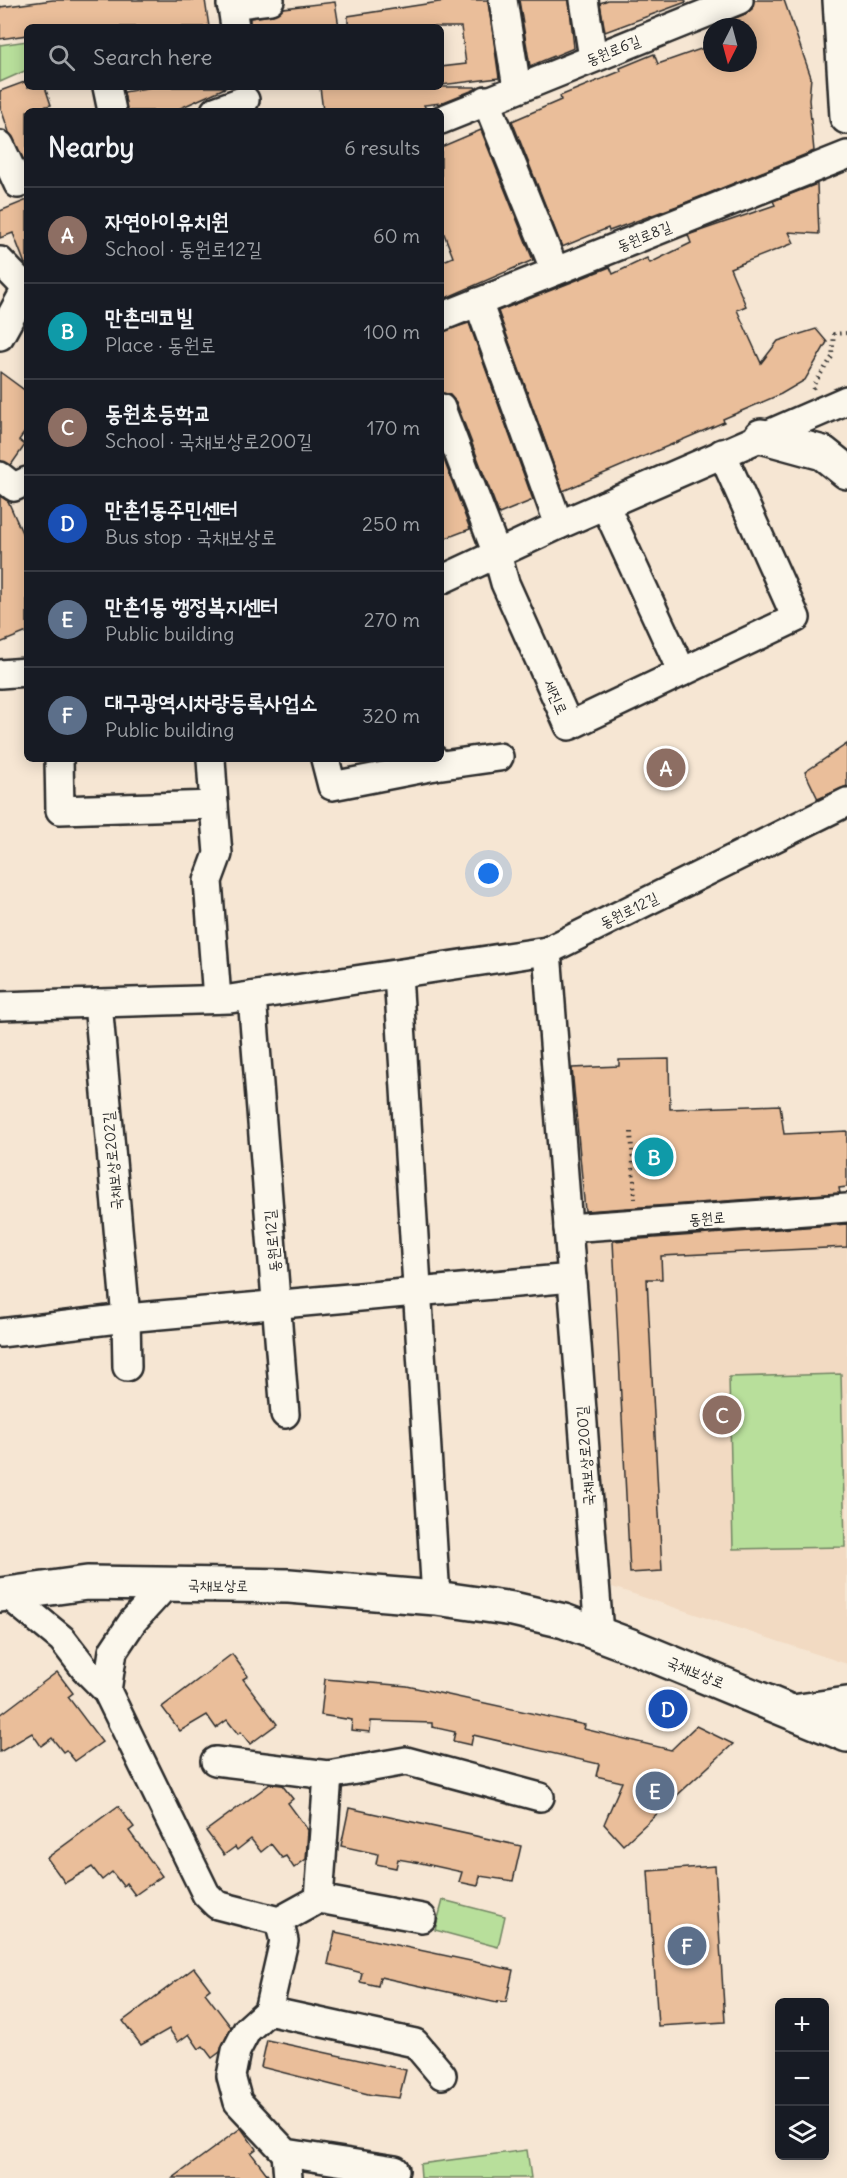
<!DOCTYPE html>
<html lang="en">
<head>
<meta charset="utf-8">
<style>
	:root { --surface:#171b24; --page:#242831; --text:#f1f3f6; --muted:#9ea1a6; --line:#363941; --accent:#ea580c }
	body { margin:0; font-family:Delius,"Poor Story",sans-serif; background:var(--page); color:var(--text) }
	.controls { position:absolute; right:18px; bottom:18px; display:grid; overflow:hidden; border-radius:9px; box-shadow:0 3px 15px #0003 }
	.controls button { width:54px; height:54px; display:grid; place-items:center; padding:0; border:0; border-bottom:2px solid var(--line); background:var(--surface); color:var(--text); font:30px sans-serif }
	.compass { position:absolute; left:703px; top:18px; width:54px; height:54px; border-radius:50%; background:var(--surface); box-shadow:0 3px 15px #0003; rotate:186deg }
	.you { position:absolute; left:489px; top:874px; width:21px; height:21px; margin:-15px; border:4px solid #fff; border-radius:50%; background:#1a73e8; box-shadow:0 0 0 9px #1a73e833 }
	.badge { display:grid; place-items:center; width:39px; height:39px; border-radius:50%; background:var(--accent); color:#fff; font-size:20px; font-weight:700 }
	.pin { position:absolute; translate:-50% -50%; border:3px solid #fff; box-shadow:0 2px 6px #0006 }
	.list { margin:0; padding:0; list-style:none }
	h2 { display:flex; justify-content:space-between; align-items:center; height:78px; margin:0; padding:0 24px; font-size:26px }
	h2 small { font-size:20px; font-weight:400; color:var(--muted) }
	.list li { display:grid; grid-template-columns:39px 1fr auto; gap:18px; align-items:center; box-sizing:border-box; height:96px; padding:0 24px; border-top:2px solid var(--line) }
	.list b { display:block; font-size:22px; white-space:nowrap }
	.list p { margin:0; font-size:20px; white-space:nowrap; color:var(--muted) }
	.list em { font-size:20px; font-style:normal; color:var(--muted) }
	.icon { flex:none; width:33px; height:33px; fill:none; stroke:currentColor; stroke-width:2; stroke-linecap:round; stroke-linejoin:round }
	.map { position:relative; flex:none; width:847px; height:2178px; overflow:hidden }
	.search { position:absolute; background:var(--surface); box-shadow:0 3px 15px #0003; left:24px; top:24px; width:420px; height:66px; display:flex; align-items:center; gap:15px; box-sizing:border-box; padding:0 21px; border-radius:9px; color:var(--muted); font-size:22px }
	.panel { position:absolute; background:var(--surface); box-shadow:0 3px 15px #0003; left:24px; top:108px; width:420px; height:654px; border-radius:9px }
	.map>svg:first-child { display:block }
	.built { fill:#f2dac2 }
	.green { fill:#b8df9b; stroke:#728563; stroke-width:1.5 }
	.building { fill:#eabe9a; stroke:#2b2b2b; stroke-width:1.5 }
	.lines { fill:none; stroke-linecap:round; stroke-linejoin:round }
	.minor-casing { stroke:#2b2b2b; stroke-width:32 }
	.major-casing { stroke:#2b2b2b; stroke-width:38 }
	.path { stroke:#2b2b2b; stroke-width:4; stroke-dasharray:1.5 4.5; stroke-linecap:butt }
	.minor { stroke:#fbf7ec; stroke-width:27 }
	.major { stroke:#fbf7ec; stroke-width:33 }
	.labels { text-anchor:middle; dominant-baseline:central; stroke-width:4.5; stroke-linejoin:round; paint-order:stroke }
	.street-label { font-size:15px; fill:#2b2b2b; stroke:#fbf7ec }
</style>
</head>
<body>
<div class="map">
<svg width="847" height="2178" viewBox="0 0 847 2178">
	<rect width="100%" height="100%" fill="#f6e6d3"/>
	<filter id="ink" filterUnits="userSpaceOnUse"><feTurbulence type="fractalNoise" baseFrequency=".0167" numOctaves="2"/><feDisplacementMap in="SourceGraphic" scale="12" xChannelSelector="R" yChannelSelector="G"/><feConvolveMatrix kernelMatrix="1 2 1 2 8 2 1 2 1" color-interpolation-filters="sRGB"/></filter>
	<g filter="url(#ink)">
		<path class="built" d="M847,1222V1664L612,1587L581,1242Z"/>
		<g class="green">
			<path d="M27,41V70L0,82V45Z"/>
			<path d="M841,1374L845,1547L733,1549L729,1377Z"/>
			<path d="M443,1900L505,1916L498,1947L435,1930Z"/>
			<path d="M527,2150L531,2178H421L420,2164Z"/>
		</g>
		<g class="building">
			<path d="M53,0H205L209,27H27V35L0,39V7Z"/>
			<path d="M452,0H488L499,78L441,85V67L466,64L461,27H348V16Z"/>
			<path d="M519,0H569L574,48L530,66Z"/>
			<path d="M608,0H685L686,2L605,32L600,3Z"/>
			<path d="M754,0H784L811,77L809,100L814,151L677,206L609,231L608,228L562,247L512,121L561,100L560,96L621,71L620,68L654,54L658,64L712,45V63H748V27H714L745,14L752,9Z"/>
			<path d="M335,2L339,27H250V18L273,15L283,8Z"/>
			<path d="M27,81V87H45L51,105L27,111V166L9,132L0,106V91Z"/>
			<path d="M152,87H227L174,111H127L124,92Z"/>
			<path d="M320,87H475L476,89L441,103L424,105L427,111H323Z"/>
			<path d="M481,130L533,260L441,300V262L453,257L441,226V147Z"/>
			<path d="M817,184L819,234L789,232L794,243L730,268L746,306L737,310L761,363L778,341L816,329L827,342L805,380L781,394L723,419L724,422L563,491L498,311L610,267L613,274L647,258L650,263L691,243L688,235L775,205L773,201Z"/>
			<path d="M27,200V264H25L13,233L0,238V211Z"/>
			<path d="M469,323L533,500L499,514L456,402L450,395L441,393V332Z"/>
			<path d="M0,372L27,392V429L19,440L25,445L11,465L0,461Z"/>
			<path d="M441,452L470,529L441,540Z"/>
			<path d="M0,496L8,501L27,544V632L0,643Z"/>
			<path d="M847,744V786L818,799L805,772Z"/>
			<path d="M669,1059L670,1109L780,1105L784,1134L847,1131V1187L839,1188L840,1193L585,1211L572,1068L619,1066V1060Z"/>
			<path d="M847,1224V1247L661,1256L662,1279H647L662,1571L630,1573L613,1241Z"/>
			<path d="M232,1654L248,1676L243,1679L277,1724L250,1744L241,1732L238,1734L227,1720L216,1728L207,1715L180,1731L162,1707Z"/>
			<path d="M57,1672L73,1693L68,1697L102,1742L75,1761L66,1750L63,1752L52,1738L41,1746L32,1733L0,1752V1715Z"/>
			<path d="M325,1679L407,1686L585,1725L584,1729L671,1750L696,1726L733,1744L623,1845L604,1824L622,1782L596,1776L599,1764L473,1735L471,1745L453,1741L455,1732L432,1727V1723L371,1721L370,1732L351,1730L352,1720L321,1715Z"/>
			<path d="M270,1784L282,1785L293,1799L288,1803L308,1830L306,1859L294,1868L286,1856L282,1858L271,1844L261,1852L251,1839L237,1850L235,1847L224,1855L206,1831Z"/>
			<path d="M118,1806L134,1827L129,1831L162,1876L135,1895L126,1883L123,1886L112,1872L102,1880L92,1867L65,1883L47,1858Z"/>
			<path d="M349,1808L521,1846L513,1881L480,1876L478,1886L459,1882L462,1872L421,1863L398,1859L396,1868L376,1864L378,1854L341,1846Z"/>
			<path d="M715,1866L725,2022L658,2026L648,1871Z"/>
			<path d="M335,1932L513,1970L506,2002L498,2001L497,2003L380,1977L378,1986L360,1982L362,1973L328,1964Z"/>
			<path d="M194,1968L210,1989L205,1993L231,2027L220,2052L212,2058L203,2046L199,2049L189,2034L178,2042L169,2029L141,2045L123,2021Z"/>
			<path d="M267,2040L406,2070L399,2098L372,2095L261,2067Z"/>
			<path d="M241,2128L256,2149L251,2153L270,2178H173Z"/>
		</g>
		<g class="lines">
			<g class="minor-casing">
				<g id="minor">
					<path d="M231,0L235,27"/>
					<path d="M503,0L517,88"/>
					<path d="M584,0L593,58"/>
					<path d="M231,5L270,0"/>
					<path d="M107,87L112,111"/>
					<path d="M486,100L555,271"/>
					<path d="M215,111L245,100"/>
					<path d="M441,120L739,0"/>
					<path d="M0,145L18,184"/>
					<path d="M0,261L26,288"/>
					<path d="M478,302L559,525"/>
					<path d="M441,317L847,155"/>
					<path d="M0,336L27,287"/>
					<path d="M441,408L497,554L505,583L569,726L796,618L722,453"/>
					<path d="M0,476L14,487L27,481"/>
					<path d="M605,505L682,672"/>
					<path d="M441,580L559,525L847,400"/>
					<path d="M0,674L27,672"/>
					<path d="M59,759L60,810L214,805L211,759"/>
					<path d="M325,759L332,786L435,766L434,759"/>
					<path d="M435,766L499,757"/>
					<path d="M214,805L218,854L208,881L217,999"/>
					<path d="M547,951L599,1634"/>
					<path d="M398,974L436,1598"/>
					<path d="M252,996L285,1414"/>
					<path d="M98,1003L126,1318L127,1367"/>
					<path d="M0,1006L230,999L547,951L847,802"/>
					<path d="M568,1228L847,1208"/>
					<path d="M0,1333L126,1318L572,1278"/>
					<path d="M7,1594L62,1639L85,1669L107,1691L206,1894L217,1905L279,1921L319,1899L328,1775"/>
					<path d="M107,1691L113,1651L133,1621L167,1584"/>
					<path d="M215,1761L328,1775L406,1761L540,1797"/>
					<path d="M319,1899L422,1918"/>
					<path d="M279,1921L284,1941L268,2011L415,2043L442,2075"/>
					<path d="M268,2011L247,2030L236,2051L231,2076L238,2102L286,2153L395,2170"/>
					<path d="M286,2153L288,2178"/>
				</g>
			</g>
			<g class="major-casing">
				<g id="major">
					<path d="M840,0L847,117"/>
					<path d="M761,436L823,453L847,472"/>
					<path d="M0,1595L87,1583L289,1586L436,1598L513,1609L564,1621L631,1646L847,1735"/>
					<path d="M793,1712L847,1704"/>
				</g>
			</g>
			<g class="path">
				<path d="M814,389L813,386L832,357L834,334L847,333"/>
				<path d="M631,1132L635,1199"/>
			</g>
			<use href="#minor" class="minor"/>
			<use href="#major" class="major"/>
		</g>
	</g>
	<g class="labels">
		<g class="street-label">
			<text transform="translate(613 50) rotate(-22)">동원로6길</text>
			<text transform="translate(644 236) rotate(-22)">동원로8길</text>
			<text transform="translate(556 697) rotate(66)">세진로</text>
			<text transform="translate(629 910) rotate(-26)">동원로12길</text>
			<text transform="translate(112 1161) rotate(-95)">국채보상로202길</text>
			<text transform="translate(707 1218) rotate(-4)">동원로</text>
			<text transform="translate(272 1241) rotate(-95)">동원로12길</text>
			<text transform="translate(585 1456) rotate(-94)">국채보상로200길</text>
			<text transform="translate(218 1585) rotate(1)">국채보상로</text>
			<text transform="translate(696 1672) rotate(22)">국채보상로</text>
		</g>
	</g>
</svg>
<div class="controls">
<button>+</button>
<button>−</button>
<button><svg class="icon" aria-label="layers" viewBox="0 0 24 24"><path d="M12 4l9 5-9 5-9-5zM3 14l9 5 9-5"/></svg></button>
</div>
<svg class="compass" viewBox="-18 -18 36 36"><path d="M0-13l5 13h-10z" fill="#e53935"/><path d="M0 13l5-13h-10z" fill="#9ea1a6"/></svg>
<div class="you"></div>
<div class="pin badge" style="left:666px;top:768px;background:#8d6e63">A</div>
<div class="pin badge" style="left:654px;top:1157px;background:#0f9aa8">B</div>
<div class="pin badge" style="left:722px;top:1415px;background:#8d6e63">C</div>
<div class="pin badge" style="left:668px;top:1709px;background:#1a4fb4">D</div>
<div class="pin badge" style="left:655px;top:1791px;background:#5c6f8a">E</div>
<div class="pin badge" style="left:687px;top:1946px;background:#5c6f8a">F</div>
<div class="search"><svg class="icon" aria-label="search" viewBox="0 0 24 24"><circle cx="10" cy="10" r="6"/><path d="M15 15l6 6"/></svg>Search here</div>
<section class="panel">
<h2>Nearby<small>6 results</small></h2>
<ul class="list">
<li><span class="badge" style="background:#8d6e63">A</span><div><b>자연아이유치원</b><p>School · 동원로12길</p></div><em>60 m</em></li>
<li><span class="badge" style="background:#0f9aa8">B</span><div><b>만촌데코빌</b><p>Place · 동원로</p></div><em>100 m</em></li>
<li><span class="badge" style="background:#8d6e63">C</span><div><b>동원초등학교</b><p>School · 국채보상로200길</p></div><em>170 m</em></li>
<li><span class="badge" style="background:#1a4fb4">D</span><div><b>만촌1동주민센터</b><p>Bus stop · 국채보상로</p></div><em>250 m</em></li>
<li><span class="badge" style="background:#5c6f8a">E</span><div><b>만촌1동 행정복지센터</b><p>Public building</p></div><em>270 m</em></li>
<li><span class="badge" style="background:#5c6f8a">F</span><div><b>대구광역시차량등록사업소</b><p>Public building</p></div><em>320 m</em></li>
</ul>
</section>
</div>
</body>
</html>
